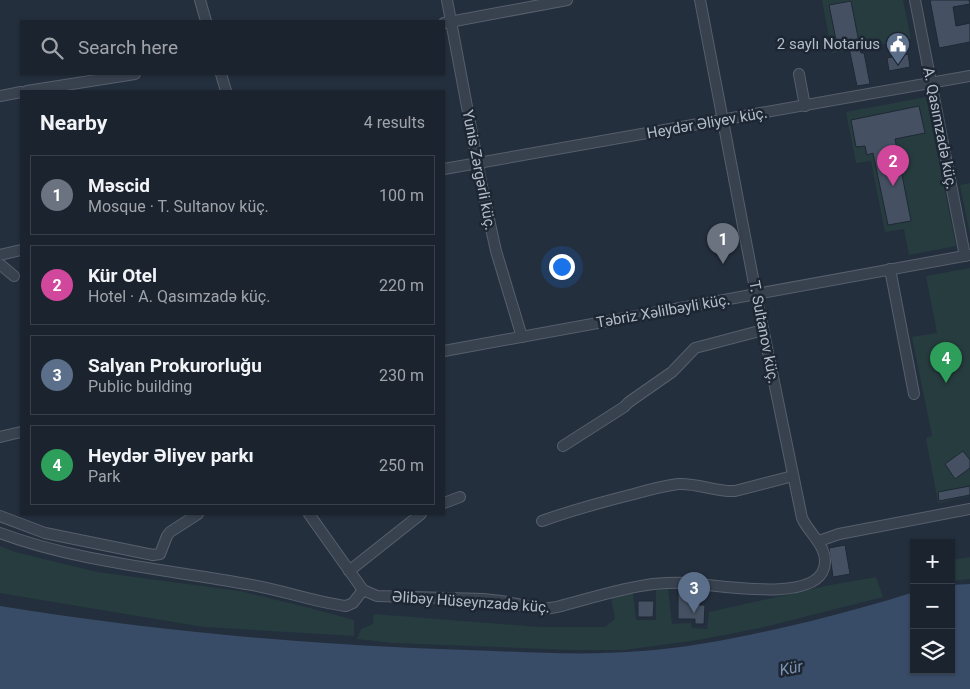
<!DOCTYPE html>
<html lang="en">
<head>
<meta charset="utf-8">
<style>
	:root { --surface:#1b232e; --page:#282f3a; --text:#f1f3f6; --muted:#a0a4aa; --line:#39404a; --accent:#b45309 }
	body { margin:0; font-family:Roboto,sans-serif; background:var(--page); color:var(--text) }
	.controls { position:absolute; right:15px; bottom:15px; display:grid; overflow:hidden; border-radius:0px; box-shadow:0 1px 4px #0004 }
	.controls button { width:45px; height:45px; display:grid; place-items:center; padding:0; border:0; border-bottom:1px solid var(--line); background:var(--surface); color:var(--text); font:25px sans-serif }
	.you { position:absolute; left:561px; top:266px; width:18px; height:18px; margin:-12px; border:4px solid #fff; border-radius:50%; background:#1a73e8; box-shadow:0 0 0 8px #1a73e833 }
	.badge { display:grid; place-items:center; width:32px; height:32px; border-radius:50%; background:var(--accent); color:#fff; font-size:16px; font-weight:700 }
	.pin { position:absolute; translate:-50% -41px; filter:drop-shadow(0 1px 2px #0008) }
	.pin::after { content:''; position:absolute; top:26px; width:18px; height:15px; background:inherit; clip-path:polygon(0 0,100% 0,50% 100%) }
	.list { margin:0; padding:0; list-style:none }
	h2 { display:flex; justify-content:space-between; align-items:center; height:65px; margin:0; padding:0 20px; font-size:21px }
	h2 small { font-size:16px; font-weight:400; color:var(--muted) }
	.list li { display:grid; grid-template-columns:32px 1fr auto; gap:15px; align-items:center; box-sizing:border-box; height:80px; margin:0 10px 10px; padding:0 10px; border:1px solid var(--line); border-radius:0px }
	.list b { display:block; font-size:19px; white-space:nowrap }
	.list p { margin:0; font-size:16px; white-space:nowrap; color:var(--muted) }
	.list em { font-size:16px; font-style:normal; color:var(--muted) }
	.icon { flex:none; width:28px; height:28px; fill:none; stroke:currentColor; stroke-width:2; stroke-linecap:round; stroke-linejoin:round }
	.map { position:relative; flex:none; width:970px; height:689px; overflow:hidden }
	.search { position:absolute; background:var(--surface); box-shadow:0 1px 4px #0004; left:20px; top:20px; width:425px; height:55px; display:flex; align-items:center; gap:12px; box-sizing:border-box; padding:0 18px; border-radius:0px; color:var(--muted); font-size:19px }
	.panel { position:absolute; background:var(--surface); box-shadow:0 1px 4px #0004; left:20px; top:90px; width:425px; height:425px; border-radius:0px }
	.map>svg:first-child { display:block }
	.green { fill:#263c3f }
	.water { fill:#394c67 }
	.building { fill:#455162; stroke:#1f2835 }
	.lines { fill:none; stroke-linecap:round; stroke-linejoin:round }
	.minor-casing { stroke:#565f6c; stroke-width:12 }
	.minor { stroke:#38414e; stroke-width:10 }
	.labels { text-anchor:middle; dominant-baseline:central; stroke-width:5; stroke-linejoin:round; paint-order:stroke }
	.poi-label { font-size:15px; fill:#b4bcc9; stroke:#1d2633; text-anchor:end }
	.street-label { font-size:15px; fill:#b4bcc9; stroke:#1d2633 }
	.water-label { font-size:16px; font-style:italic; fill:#7c92b1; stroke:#1d2633 }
</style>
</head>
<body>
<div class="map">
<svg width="970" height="689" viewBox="0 0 970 689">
	<rect width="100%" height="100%" fill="#242f3e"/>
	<g class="green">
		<path d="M822,0H903L911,39L832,53Z"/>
		<path d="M926,97L956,246L909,255L904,229L885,232L871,161L856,163L846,112Z"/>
		<path d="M970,183V234L960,185Z"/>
		<path d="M970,268V496L938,503L926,438L932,436L912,337L937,333L926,276Z"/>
		<path d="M0,546L15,552L97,572L240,591L310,608L354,620V636L204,627L0,593Z"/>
		<path d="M970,557V579L951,581V560Z"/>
		<path d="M876,577L883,597L760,628L698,640L624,650H572L393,643L357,639L361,629L373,624L374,614L539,627H605L615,619L611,597L633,593L636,620H656V590L668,588L672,624L691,623L692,628L707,629L709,612L830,585Z"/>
	</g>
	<path class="water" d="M970,584V689H0V606C154,631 310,645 466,650C525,652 584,656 642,651C699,647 756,634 811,621C846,612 880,603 914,592V670H951V585Z"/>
	<g class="building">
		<path d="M930,0H969L970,4L953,7L956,26L970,23V42L939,48Z"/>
		<path d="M851,1L861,53H864L870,84L857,86L848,43L837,45L829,5Z"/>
		<path d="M908,54L910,67L889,71L887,58Z"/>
		<path d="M919,106L925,133L895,139L911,221L888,225L873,153L867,155L865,146L856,147L851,120Z"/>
		<path d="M963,451L970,460V468L955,479L945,464Z"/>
		<path d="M970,486V495L939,501L938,492Z"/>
		<path d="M845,545L850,574L833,577L829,548Z"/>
		<path d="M678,590L696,591V605H705L704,624H695V619H678Z"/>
		<path d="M638,601H654L653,617H638Z"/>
	</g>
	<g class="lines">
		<g class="minor-casing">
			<g id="minor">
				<path d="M200,0L206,21"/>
				<path d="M447,0L483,192L496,251L522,337"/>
				<path d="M915,0L965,256"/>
				<path d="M444,23L567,0"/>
				<path d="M221,74L226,91"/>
				<path d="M799,74L805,106"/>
				<path d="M27,91L135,74"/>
				<path d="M0,96L21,92"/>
				<path d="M444,169L970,76"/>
				<path d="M0,255L21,250"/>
				<path d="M1,265L14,276"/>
				<path d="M890,269L914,394"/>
				<path d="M444,351L970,255"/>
				<path d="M0,437L21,432"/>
				<path d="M563,446L624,407L629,402L672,372L695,348L763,330"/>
				<path d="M444,503L460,497"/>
				<path d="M309,514L363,590"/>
				<path d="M0,516L45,533L153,555L160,554L167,536L170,532L198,514"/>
				<path d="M542,521C572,510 602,502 634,494C648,490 663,486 678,484C698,483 716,492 735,491L793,476"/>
				<path d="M0,533C78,562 164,569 246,584C280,589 313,602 346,606L353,603L363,590L377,596L483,599L501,601L544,609L557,607C588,599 621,588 653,584C664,583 676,582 687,583C715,584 814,604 824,568C830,548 809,534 802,518L756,294L700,0"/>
				<path d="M819,541L839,534L970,509"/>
				<path d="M349,571L421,514"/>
			</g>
		</g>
		<use href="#minor" class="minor"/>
	</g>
	<defs>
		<g id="civic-pin" transform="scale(1.25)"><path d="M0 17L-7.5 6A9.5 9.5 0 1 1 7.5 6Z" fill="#5c6f8a" stroke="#1d2633"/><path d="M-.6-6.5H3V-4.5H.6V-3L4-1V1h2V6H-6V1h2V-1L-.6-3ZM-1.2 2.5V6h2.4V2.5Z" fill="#fff"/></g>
	</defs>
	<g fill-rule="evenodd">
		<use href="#civic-pin" x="898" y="44"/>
	</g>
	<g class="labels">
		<g class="poi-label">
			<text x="880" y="44">2 saylı Notarius</text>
		</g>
		<g class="street-label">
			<text transform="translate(707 123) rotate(-10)">Heydər Əliyev küç.</text>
			<text transform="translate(940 128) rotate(79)">A. Qasımzadə küç.</text>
			<text transform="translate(479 170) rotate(79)">Yunis Zərgərli küç.</text>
			<text transform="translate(663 311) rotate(-10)">Təbriz Xəlilbəyli küç.</text>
			<text transform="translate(764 332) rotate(79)">T. Sultanov küç.</text>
			<text transform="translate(471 602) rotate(4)">Əlibəy Hüseynzadə küç.</text>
		</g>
		<g class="water-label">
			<text transform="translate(791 668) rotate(-10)">Kür</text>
		</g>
	</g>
</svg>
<div class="controls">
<button>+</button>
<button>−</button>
<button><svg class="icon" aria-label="layers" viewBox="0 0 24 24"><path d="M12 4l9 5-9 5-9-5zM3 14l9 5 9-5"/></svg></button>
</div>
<div class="you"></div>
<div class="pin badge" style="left:723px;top:264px;background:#6b7280">1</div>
<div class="pin badge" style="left:893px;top:186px;background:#d1479c">2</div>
<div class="pin badge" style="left:694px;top:613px;background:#5c6f8a">3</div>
<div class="pin badge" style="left:946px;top:383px;background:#2e9e5b">4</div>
<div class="search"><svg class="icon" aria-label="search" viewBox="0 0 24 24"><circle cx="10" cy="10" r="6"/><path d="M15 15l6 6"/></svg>Search here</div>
<section class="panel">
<h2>Nearby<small>4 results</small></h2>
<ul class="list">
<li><span class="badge" style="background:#6b7280">1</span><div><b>Məscid</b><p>Mosque · T. Sultanov küç.</p></div><em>100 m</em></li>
<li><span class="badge" style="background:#d1479c">2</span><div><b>Kür Otel</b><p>Hotel · A. Qasımzadə küç.</p></div><em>220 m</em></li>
<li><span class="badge" style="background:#5c6f8a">3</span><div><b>Salyan Prokurorluğu</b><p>Public building</p></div><em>230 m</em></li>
<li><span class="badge" style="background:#2e9e5b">4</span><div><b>Heydər Əliyev parkı</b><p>Park</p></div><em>250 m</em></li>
</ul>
</section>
</div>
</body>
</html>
